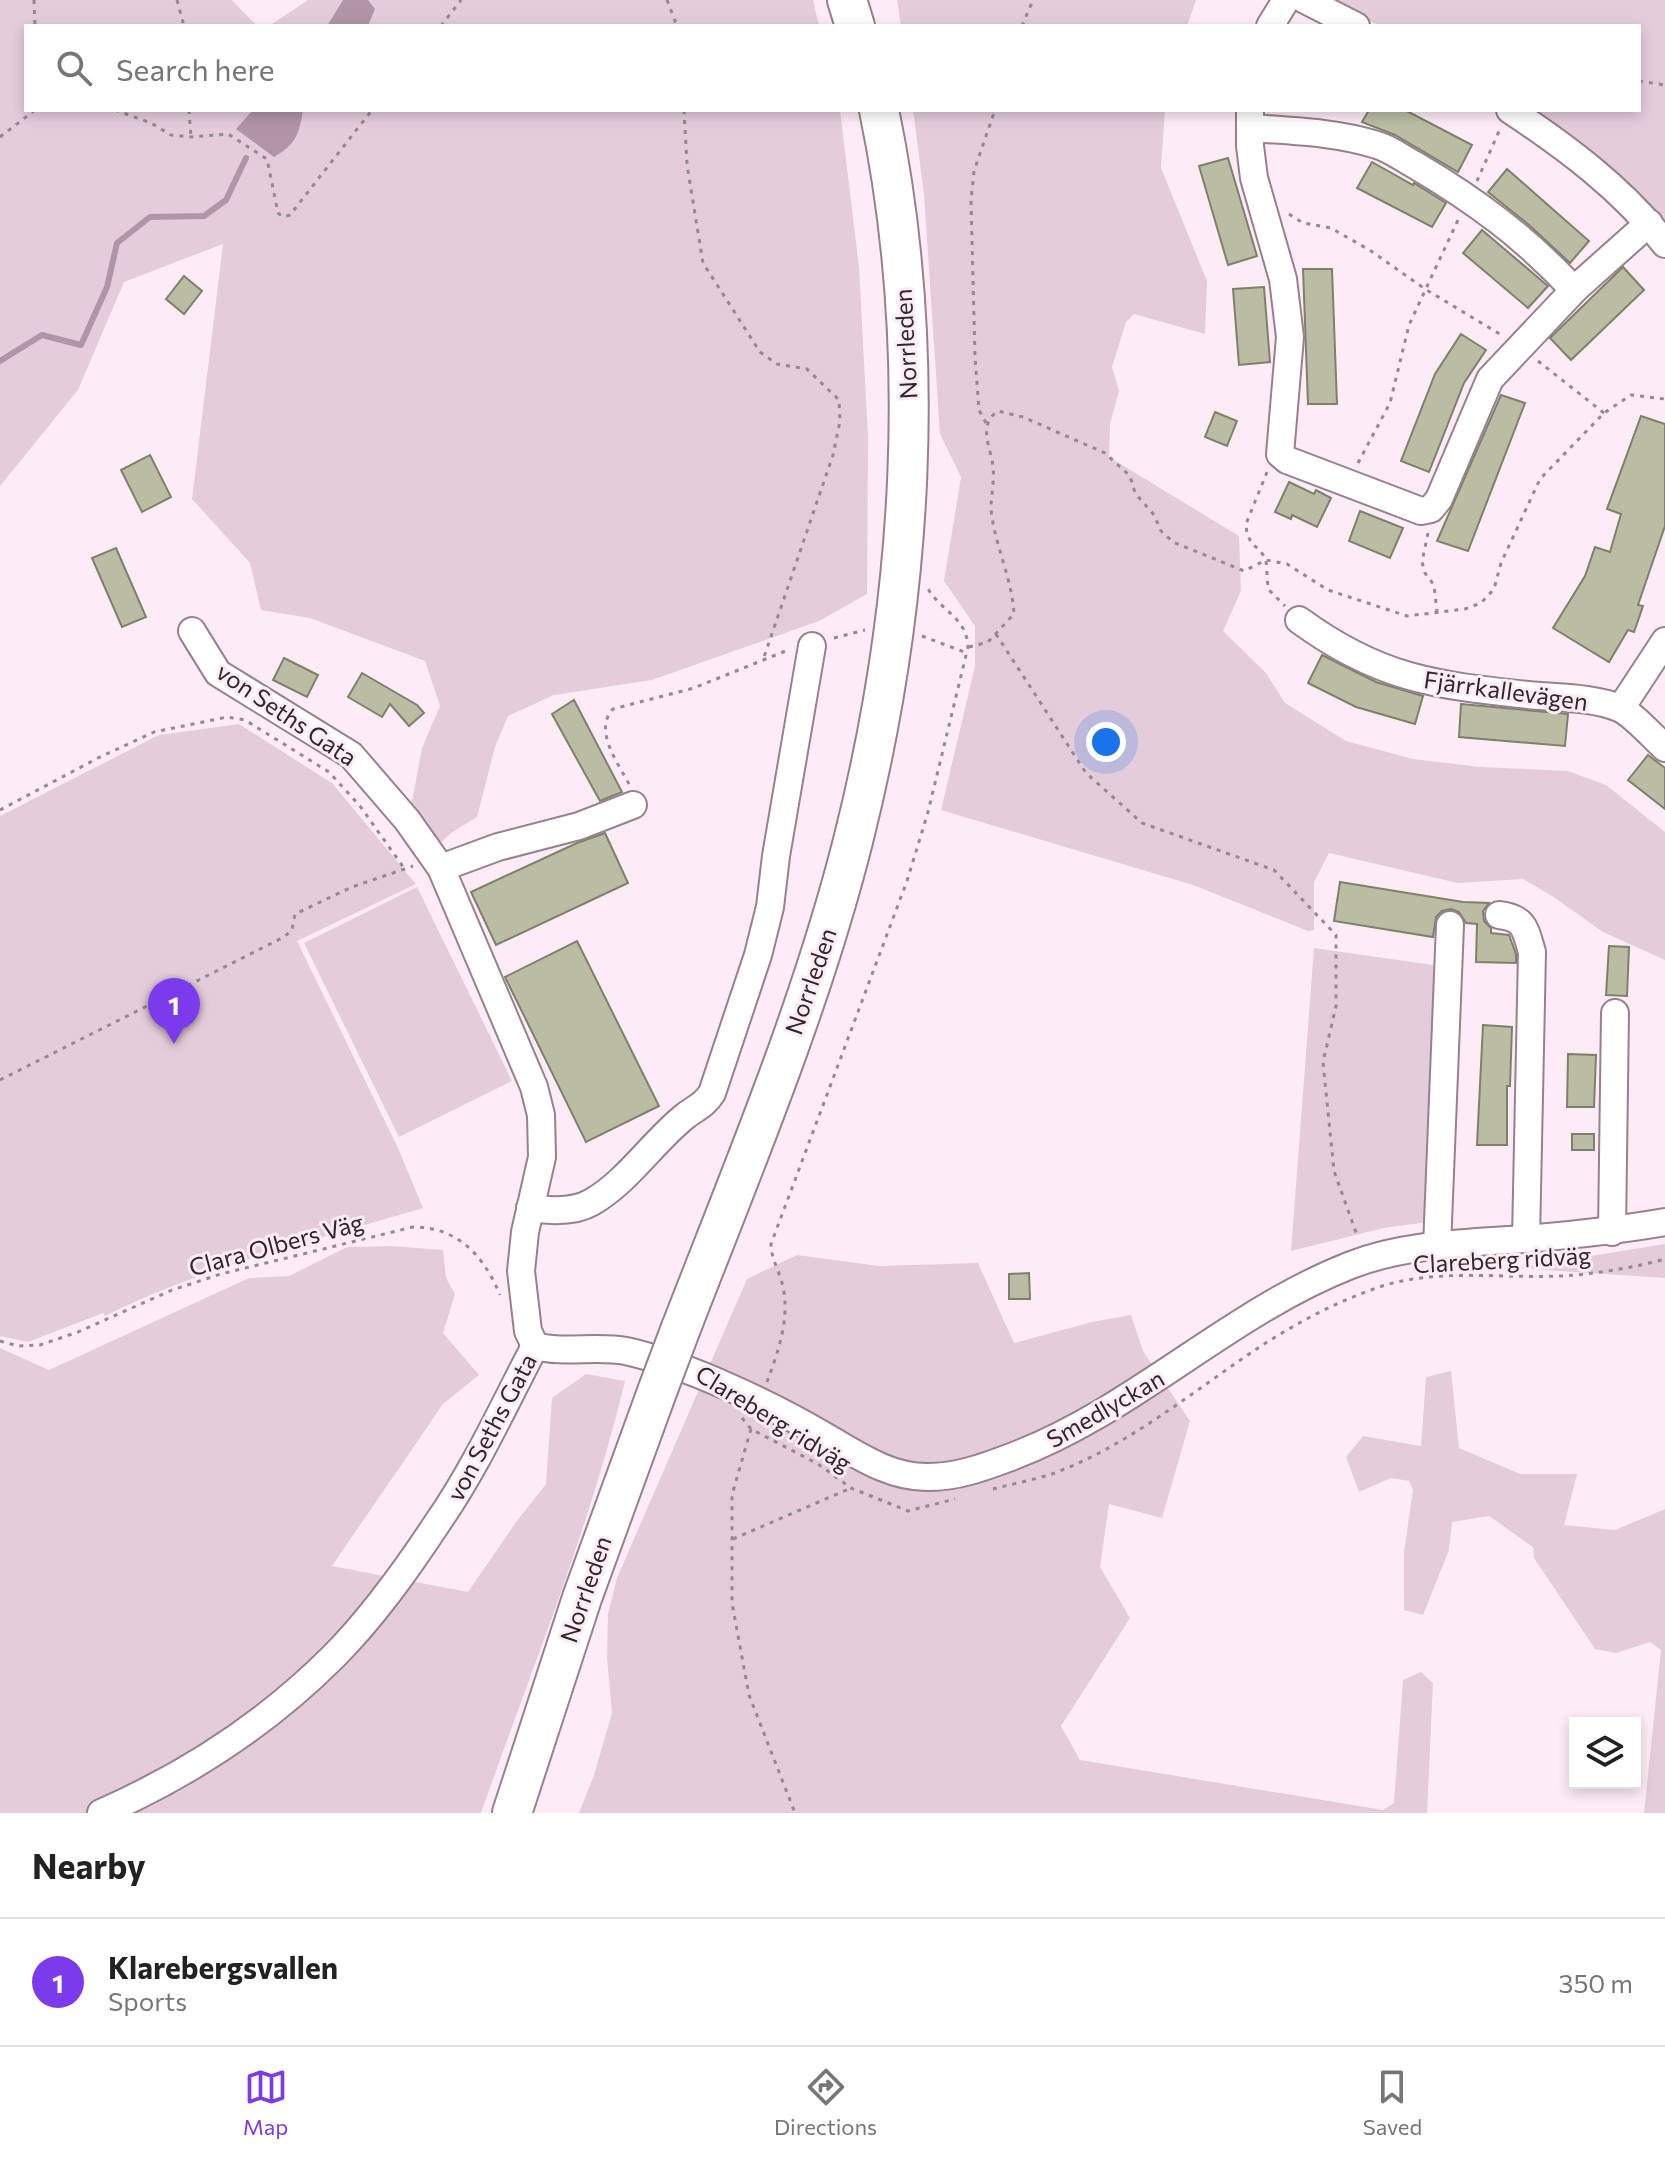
<!DOCTYPE html>
<html lang="en">
<head>
<meta charset="utf-8">
<style>
	:root { --surface:#fff; --page:#f2f2f2; --text:#222; --muted:#767676; --line:#e0e0e0; --accent:#7c3aed }
	body { margin:0; font-family:Commissioner,sans-serif; background:var(--page); color:var(--text) }
	.controls { position:absolute; right:24px; bottom:24px; display:grid; overflow:hidden; border-radius:0px; box-shadow:0 4px 12px #0003 }
	.controls button { width:72px; height:72px; display:grid; place-items:center; padding:0; border:0; border-bottom:2px solid var(--line); background:var(--surface); color:var(--text); font:40px sans-serif }
	.you { position:absolute; left:1106px; top:742px; width:28px; height:28px; margin:-20px; border:6px solid #fff; border-radius:50%; background:#1a73e8; box-shadow:0 0 0 12px #1a73e833 }
	.badge { display:grid; place-items:center; width:52px; height:52px; border-radius:50%; background:var(--accent); color:#fff; font-size:26px; font-weight:700 }
	.pin { position:absolute; translate:-50% -66px; filter:drop-shadow(0 2px 4px #0008) }
	.pin::after { content:''; position:absolute; top:42px; width:28px; height:24px; background:inherit; clip-path:polygon(0 0,100% 0,50% 100%) }
	.list { margin:0; padding:0; list-style:none }
	h2 { display:flex; justify-content:space-between; align-items:center; height:104px; margin:0; padding:0 32px; font-size:34px }
	h2 small { font-size:26px; font-weight:400; color:var(--muted) }
	.list li { display:grid; grid-template-columns:52px 1fr auto; gap:24px; align-items:center; box-sizing:border-box; height:128px; padding:0 32px; border-top:2px solid var(--line) }
	.list b { display:block; font-size:30px; white-space:nowrap }
	.list p { margin:0; font-size:26px; white-space:nowrap; color:var(--muted) }
	.list em { font-size:26px; font-style:normal; color:var(--muted) }
	.icon { flex:none; width:44px; height:44px; fill:none; stroke:currentColor; stroke-width:2; stroke-linecap:round; stroke-linejoin:round }
	.map { position:relative; flex:none; width:1665px; height:1813px; overflow:hidden }
	.search { position:absolute; background:var(--surface); box-shadow:0 4px 12px #0003; left:24px; right:24px; top:24px; height:88px; display:flex; align-items:center; gap:20px; box-sizing:border-box; padding:0 28px; border-radius:0px; color:var(--muted); font-size:30px }
	.sheet { height:232px; background:var(--surface) }
	nav { display:flex; justify-content:space-around; align-items:center; box-sizing:border-box; height:112px; border-top:2px solid var(--line); background:var(--surface); font-size:22px; color:var(--muted) }
	nav a { display:grid; justify-items:center; gap:4px }
	nav .on { color:var(--accent) }
	.map>svg:first-child { display:block }
	.green { fill:#e4ccdb }
	.water { fill:#b195a6 }
	.lines { fill:none; stroke-linecap:round; stroke-linejoin:round }
	.stream { stroke:#b195a6; stroke-width:6 }
	.building { fill:#babda3; stroke:#7e8169; stroke-width:2 }
	.minor-casing { stroke:#98808e; stroke-width:30 }
	.highway-casing { stroke:#98808e; stroke-width:42 }
	.path { stroke:#958890; stroke-width:3; stroke-dasharray:4 6; stroke-linecap:butt }
	.minor { stroke:#fff; stroke-width:26 }
	.highway { stroke:#fff; stroke-width:38 }
	.highway-bridge-casing { stroke:#98808e; stroke-width:42; stroke-linecap:butt }
	.highway-bridge { stroke:#fff; stroke-width:38 }
	.labels { text-anchor:middle; dominant-baseline:central; stroke-width:6; stroke-linejoin:round; paint-order:stroke }
	.street-label { font-size:24px; fill:#30262c; stroke:#fdecf6 }
</style>
</head>
<body>
<div class="map">
<svg width="1665" height="1813" viewBox="0 0 1665 1813">
	<rect width="100%" height="100%" fill="#fdecf6"/>
	<g class="green">
		<path d="M0,0H232L257,26H26V110H840L859,267L868,437L867,594L819,621L652,680L554,695L508,716L495,747L477,817L451,833L437,846L411,807L422,748L440,706L425,661L310,618L261,610L250,563L192,499L223,244L124,282L78,390L0,486Z"/>
		<path d="M308,0H813L819,26H269Z"/>
		<path d="M897,0H1196L1187,26H901Z"/>
		<path d="M1330,0H1665V223L1611,171L1532,110H1639V26H1380Z"/>
		<path d="M913,110H1165L1161,168L1207,281L1205,334L1134,314L1126,322L1112,367L1119,391L1110,424L1109,457L1239,536L1241,591L1223,631L1266,673L1285,703L1346,741L1413,759L1480,767L1568,771L1606,785L1665,832V960L1603,932L1552,896L1523,879L1458,883L1329,853L1314,882V930L1308,931L1193,885L941,810L975,666V626L944,581L961,477L940,434L924,194Z"/>
		<path d="M239,724L332,783L416,884L297,941L398,1148L423,1208C316,1240 205,1266 105,1316L103,1313L28,1342L0,1336V816L159,735Z"/>
		<path d="M417,887L512,1081L399,1137L304,943Z"/>
		<path d="M1314,948L1440,966L1428,1222L1384,1228L1291,1251Z"/>
		<path d="M1665,1244V1278L1516,1268Z"/>
		<path d="M392,1246L443,1250L446,1278L455,1294L443,1333L479,1375L443,1404L332,1566L468,1592L514,1525L546,1484L552,1398L586,1374L625,1381C590,1528 531,1670 481,1813H0V1348L49,1370L249,1278L289,1276L347,1247Z"/>
		<path d="M797,1255L879,1266L978,1263L1014,1343L1092,1322L1131,1315L1143,1351L1190,1421L1162,1518L1109,1504L1100,1567L1130,1618L1061,1726L1080,1760L1383,1810L1394,1803L1403,1680L1421,1672L1433,1683L1427,1813H579L594,1775L612,1713L607,1658L608,1614L617,1578L747,1279Z"/>
		<path d="M1451,1371L1459,1448L1520,1474H1577L1564,1525L1615,1530L1665,1509V1813H1644L1661,1650L1650,1642L1616,1653L1595,1649L1534,1558L1533,1547L1489,1516L1452,1522L1449,1550L1423,1615L1404,1610V1552L1413,1490L1409,1481L1391,1478L1359,1492L1346,1457L1363,1436L1421,1446L1426,1377Z"/>
	</g>
	<g class="water">
		<path d="M343,0H368L375,9L368,26H327Z"/>
		<path d="M253,110H303C299,135 296,144 274,157L236,129Z"/>
	</g>
	<g class="lines">
		<path class="stream" d="M0,361L42,335L81,345L107,287L117,243L150,217L204,216L226,200L246,158"/>
	</g>
	<g class="building">
		<path d="M1369,110H1405L1472,145L1458,172L1395,135L1362,122Z"/>
		<path d="M1228,158L1257,256L1228,265L1199,166Z"/>
		<path d="M1372,162L1413,185L1414,183L1446,203L1432,227L1357,188Z"/>
		<path d="M1507,169L1589,241L1570,263L1529,225L1488,192Z"/>
		<path d="M1482,230L1548,286L1528,308L1463,253Z"/>
		<path d="M1623,267L1644,290L1571,360L1550,338Z"/>
		<path d="M1303,269H1332L1337,404H1308Z"/>
		<path d="M184,276L202,291L184,314L166,299Z"/>
		<path d="M1264,287L1270,362L1239,365L1233,289Z"/>
		<path d="M1461,334L1486,350L1464,383L1429,472L1401,461L1435,374Z"/>
		<path d="M1501,395L1525,403L1468,551L1437,541Z"/>
		<path d="M1215,412L1237,421L1227,446L1205,437Z"/>
		<path d="M1641,416L1665,424V526L1638,605L1643,606L1634,632L1628,630L1609,662L1553,628L1585,576L1595,547L1610,552L1621,514L1607,509Z"/>
		<path d="M150,455L171,497L142,512L121,470Z"/>
		<path d="M1289,482L1314,494L1316,490L1331,498L1317,527L1292,515L1291,519L1275,512Z"/>
		<path d="M1360,511L1403,528L1390,558L1349,541Z"/>
		<path d="M116,548L146,617L122,627L92,558Z"/>
		<path d="M1322,655L1376,682L1423,696L1415,724L1356,707L1308,683Z"/>
		<path d="M284,658L318,675L307,697L273,680Z"/>
		<path d="M362,673L417,705L424,713L409,726L390,704L382,717L348,697Z"/>
		<path d="M574,700L622,792L600,801L552,714Z"/>
		<path d="M1461,704L1568,714L1565,746L1459,737Z"/>
		<path d="M1648,755L1665,768V809L1628,780Z"/>
		<path d="M605,833L628,883L496,945L471,892L577,843Z"/>
		<path d="M1340,882L1463,902L1489,903L1483,911L1484,921L1491,928V933L1509,935L1516,954V963L1476,962L1477,924L1466,923L1459,912L1451,909L1442,911L1436,917L1433,937L1334,921Z"/>
		<path d="M577,941L659,1106L586,1142L505,977Z"/>
		<path d="M1609,946L1629,947L1627,996L1606,995Z"/>
		<path d="M1483,1025L1512,1027L1510,1086H1507V1145H1477Z"/>
		<path d="M1568,1054L1596,1055L1594,1107H1567Z"/>
		<rect x="1572" y="1134" width="22" height="16"/>
		<path d="M1029,1273L1030,1299H1009V1274Z"/>
	</g>
	<g class="lines">
		<g class="minor-casing">
			<g id="minor">
				<path d="M1305,0L1356,26"/>
				<path d="M1270,26L1286,0"/>
				<path d="M1250,110V146L1254,178L1283,279L1290,337L1280,454L1287,460L1421,511L1431,509L1439,499L1490,379L1576,288L1649,223"/>
				<path d="M1510,110C1566,147 1624,190 1665,244"/>
				<path d="M1250,128C1292,131 1336,132 1377,145C1391,149 1403,159 1415,165C1476,201 1526,238 1574,290"/>
				<path d="M1299,620C1378,678 1433,685 1528,695C1557,698 1592,697 1619,708C1632,713 1654,738 1665,748"/>
				<path d="M192,631L218,673L351,755L407,820L441,868L534,1087L541,1115L542,1157L525,1232L521,1271L528,1331L535,1346"/>
				<path d="M1621,708L1665,641"/>
				<path d="M441,868L498,847L579,826L633,805"/>
				<path d="M1499,915C1525,918 1525,929 1532,952L1526,1239"/>
				<path d="M530,1208C549,1211 575,1212 592,1202C628,1181 652,1143 684,1117C695,1108 704,1106 712,1093L758,955L770,907L776,856L812,646"/>
				<path d="M1612,1232L1615,1013"/>
				<path d="M1437,1247L1450,925"/>
				<path d="M535,1346C565,1354 595,1345 626,1351C689,1365 772,1405 828,1438C859,1456 891,1478 929,1477C958,1477 984,1467 1011,1457C1134,1411 1228,1313 1351,1265C1405,1244 1468,1243 1525,1239C1572,1235 1619,1230 1665,1222"/>
				<path d="M101,1813C187,1775 267,1723 333,1657C373,1617 407,1569 438,1522C476,1467 504,1405 535,1346"/>
			</g>
		</g>
		<g class="highway-casing">
			<g id="highway">
				<path d="M847,0L855,26"/>
				<path d="M681,1328C743,1168 811,1007 853,841C913,604 929,350 879,110"/>
				<path d="M512,1813L582,1598L658,1389"/>
			</g>
		</g>
		<g class="path">
			<path d="M34,0L35,26"/>
			<path d="M177,0L184,26"/>
			<path d="M667,0L677,26"/>
			<path d="M441,26L461,0"/>
			<path d="M1022,26L1033,0"/>
			<path d="M1639,81L1665,85"/>
			<path d="M115,110L151,123L171,135L191,137L228,134L267,159L278,213L283,217L290,215L372,110"/>
			<path d="M189,110L191,137"/>
			<path d="M684,110L687,165L703,263L760,352L777,364L807,369L839,400L840,421L833,455L763,660"/>
			<path d="M0,137L35,110"/>
			<path d="M1477,181L1500,129"/>
			<path d="M1289,214L1303,223L1331,228L1371,251L1425,289L1503,336"/>
			<path d="M1538,361L1604,413"/>
			<path d="M986,423L979,410L975,357L971,201L974,171L995,110"/>
			<path d="M1358,463L1390,403L1409,325L1458,220"/>
			<path d="M1267,472L1246,524L1247,534L1252,544L1260,550L1266,560L1268,589L1285,606"/>
			<path d="M1428,533L1422,562L1425,573L1434,585L1437,612"/>
			<path d="M996,634L1086,773L1142,823L1274,870L1336,935V1006L1323,1062L1334,1171L1358,1238"/>
			<path d="M922,636L967,653"/>
			<path d="M834,638L865,630"/>
			<path d="M969,647L988,642L1014,614C1012,580 997,550 992,517C989,501 995,484 993,467C991,447 977,425 998,411L1023,417L1105,453L1130,476L1135,493L1154,515L1161,531L1173,542L1244,571L1266,560L1287,564L1328,590L1407,616L1465,609L1481,603L1494,589L1501,563L1540,479L1604,413L1631,395L1665,399"/>
			<path d="M629,784C618,763 593,730 613,709L694,688L788,650"/>
			<path d="M0,810L98,758L154,732L227,717L245,720L329,772L360,806L404,868"/>
			<path d="M0,1080L284,937L292,930L295,914L352,887L413,866"/>
			<path d="M0,1341L18,1346L40,1345L78,1332L172,1290L221,1274L413,1227C458,1227 484,1256 500,1295"/>
			<path d="M767,1382C778,1352 790,1319 783,1287C780,1272 771,1259 771,1244L907,881L928,812L968,647C967,617 940,611 927,587"/>
			<path d="M742,1418L751,1429L818,1464L851,1488L908,1511L955,1499"/>
			<path d="M751,1429L732,1495V1603L749,1695L795,1813"/>
			<path d="M993,1489C1012,1484 1033,1480 1052,1474C1128,1446 1192,1392 1258,1348C1293,1325 1332,1304 1371,1290C1435,1265 1509,1281 1576,1275C1606,1272 1636,1267 1665,1259"/>
			<path d="M733,1539L851,1488"/>
		</g>
		<use href="#minor" class="minor"/>
		<use href="#highway" class="highway"/>
		<g class="highway-bridge-casing">
			<path id="highway-bridge" d="M658,1389L681,1328"/>
		</g>
		<use href="#highway-bridge" class="highway-bridge"/>
	</g>
	<g class="labels">
		<g class="street-label">
			<text transform="translate(905 344) rotate(-93)">Norrleden</text>
			<text transform="translate(1506 690) rotate(8)">Fjärrkallevägen</text>
			<text transform="translate(287 714) rotate(34)">von Seths Gata</text>
			<text transform="translate(810 981) rotate(-71)">Norrleden</text>
			<text transform="translate(276 1244) rotate(-15)">Clara Olbers Väg</text>
			<text transform="translate(1502 1259) rotate(-3)">Clareberg ridväg</text>
			<text transform="translate(1105 1408) rotate(-30)">Smedlyckan</text>
			<text transform="translate(774 1418) rotate(32)">Clareberg ridväg</text>
			<text transform="translate(491 1427) rotate(-62)">von Seths Gata</text>
			<text transform="translate(585 1589) rotate(-71)">Norrleden</text>
		</g>
	</g>
</svg>
<div class="controls">
<button><svg class="icon" aria-label="layers" viewBox="0 0 24 24"><path d="M12 4l9 5-9 5-9-5zM3 14l9 5 9-5"/></svg></button>
</div>
<div class="you"></div>
<div class="pin badge" style="left:174px;top:1044px">1</div>
<div class="search"><svg class="icon" aria-label="search" viewBox="0 0 24 24"><circle cx="10" cy="10" r="6"/><path d="M15 15l6 6"/></svg>Search here</div>
</div>
<section class="sheet">
<h2>Nearby<small></small></h2>
<ul class="list">
<li><span class="badge">1</span><div><b>Klarebergsvallen</b><p>Sports</p></div><em>350 m</em></li>
</ul>
</section>
<nav>
<a class="on"><svg class="icon" aria-label="map" viewBox="0 0 24 24"><path d="M3 6l6-2 6 2 6-2v14l-6 2-6-2-6 2zM9 4v14M15 6v14"/></svg>Map</a>
<a><svg class="icon" aria-label="directions" viewBox="0 0 24 24"><path d="M12 3l9 9-9 9-9-9zM9 14v-3h6M13 9l2 2-2 2"/></svg>Directions</a>
<a><svg class="icon" aria-label="saved" viewBox="0 0 24 24"><path d="M7 4h10v16l-5-4-5 4z"/></svg>Saved</a>
</nav>
</body>
</html>
